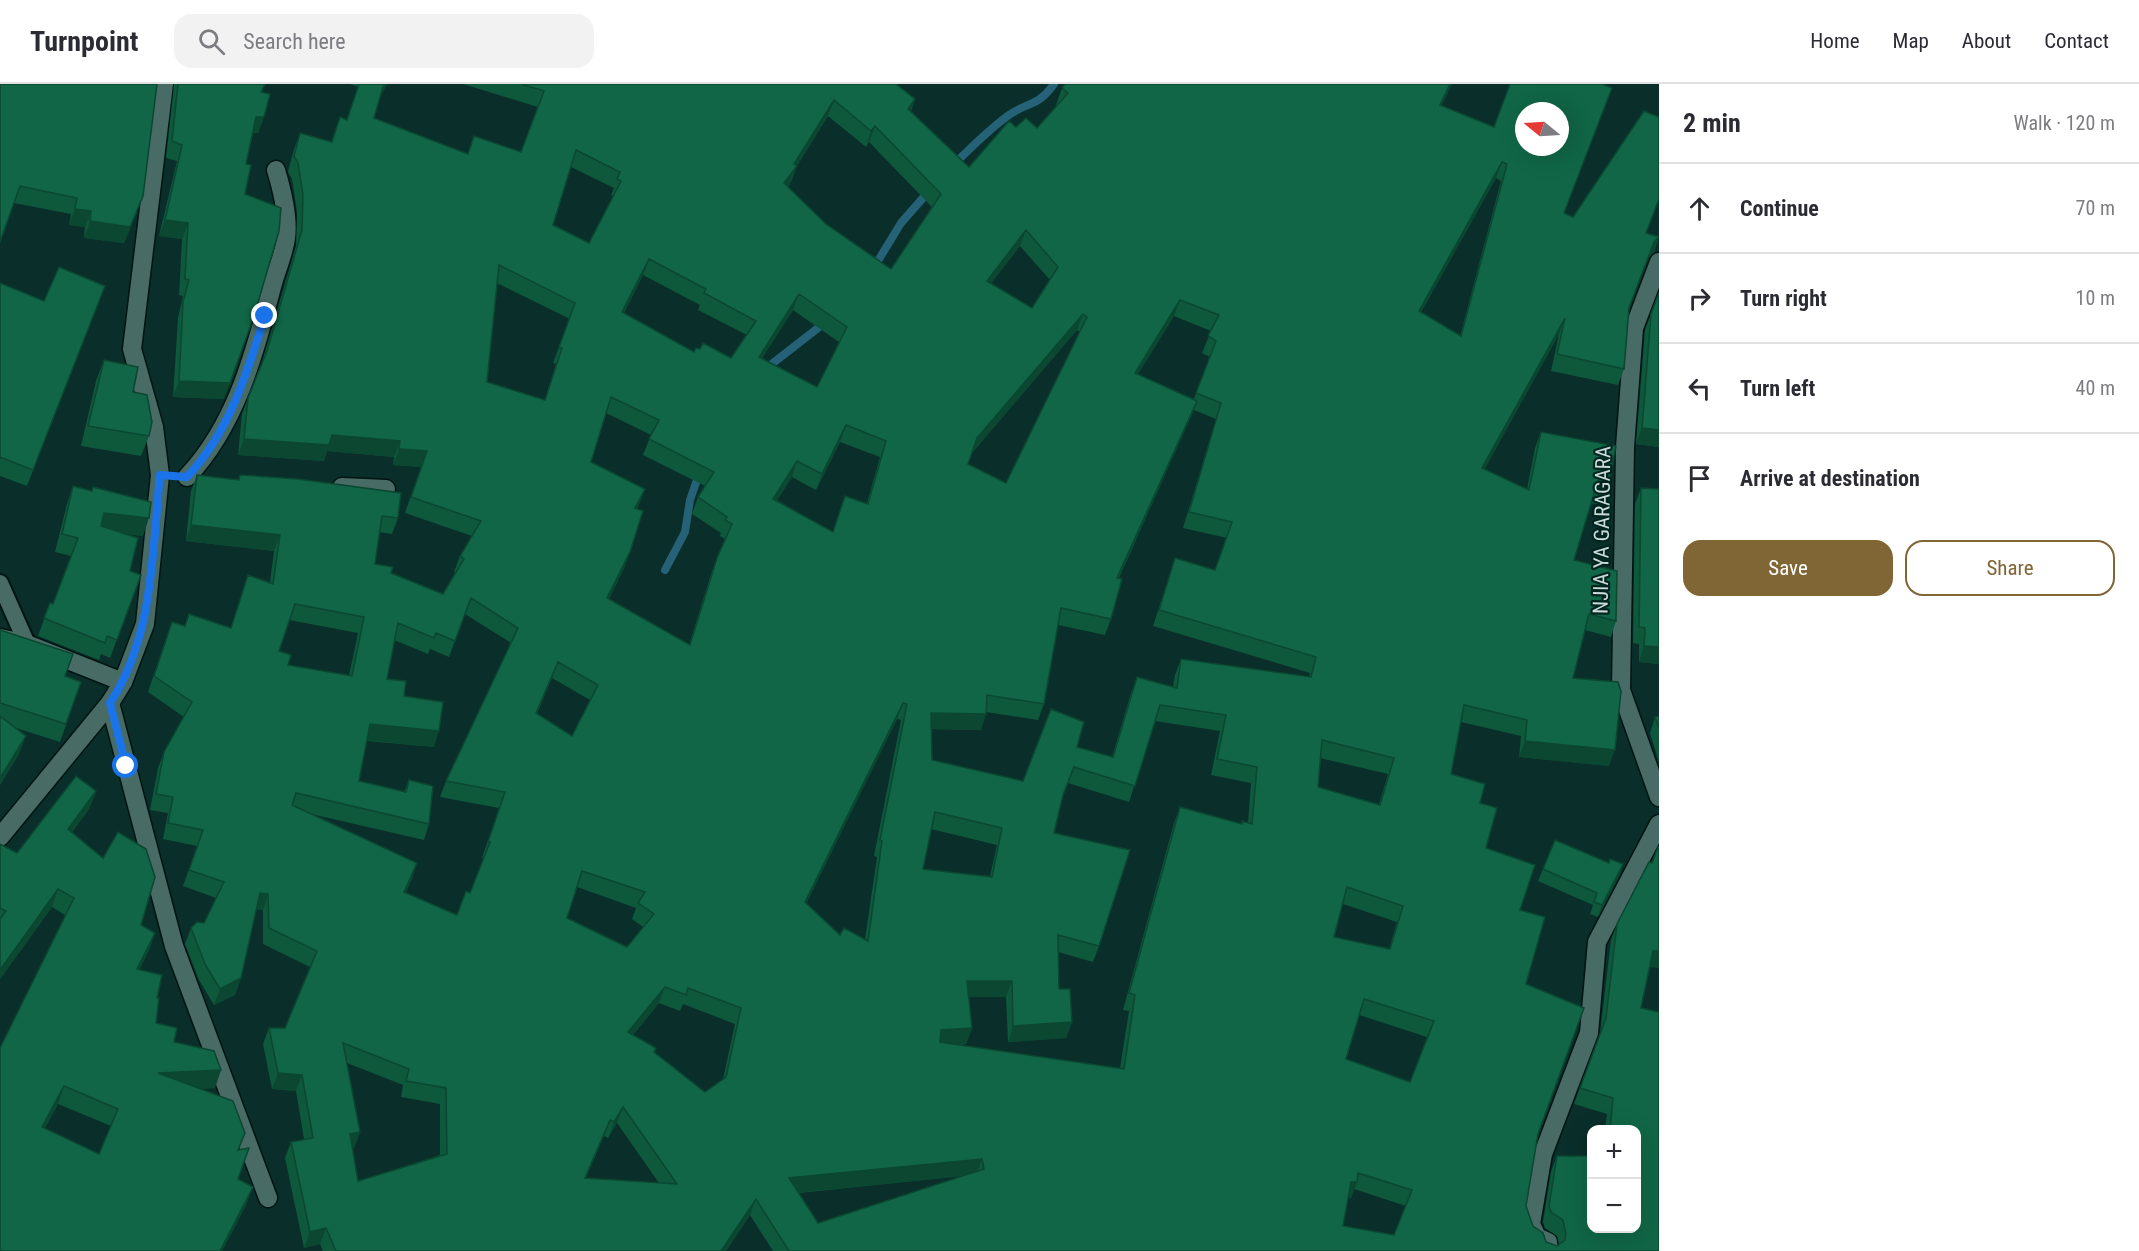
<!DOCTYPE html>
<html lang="en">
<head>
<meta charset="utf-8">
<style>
	:root { --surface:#fff; --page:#f2f2f3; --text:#2b2b33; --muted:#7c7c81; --line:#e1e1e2; --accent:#806535 }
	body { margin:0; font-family:"Roboto Condensed",sans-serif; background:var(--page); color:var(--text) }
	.controls { position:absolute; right:18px; bottom:18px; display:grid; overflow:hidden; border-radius:12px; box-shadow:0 6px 24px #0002 }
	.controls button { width:54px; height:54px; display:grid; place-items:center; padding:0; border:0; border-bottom:2px solid var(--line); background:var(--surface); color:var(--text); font:30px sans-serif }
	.compass { position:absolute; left:1515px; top:18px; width:54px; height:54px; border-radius:50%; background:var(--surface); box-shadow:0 6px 24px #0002; rotate:288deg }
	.stop { position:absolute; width:18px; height:18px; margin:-14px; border:4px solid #1a73e8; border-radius:50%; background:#fff }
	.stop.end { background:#1a73e8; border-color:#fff; box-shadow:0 2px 6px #0008 }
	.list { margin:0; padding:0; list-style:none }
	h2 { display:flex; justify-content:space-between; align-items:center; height:78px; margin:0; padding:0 24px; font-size:26px }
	h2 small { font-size:20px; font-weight:400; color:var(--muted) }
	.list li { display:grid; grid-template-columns:39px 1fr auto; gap:18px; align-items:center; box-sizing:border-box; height:90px; padding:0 24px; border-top:2px solid var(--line) }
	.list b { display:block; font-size:22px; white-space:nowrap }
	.list em { font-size:20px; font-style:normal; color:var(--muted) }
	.actions { display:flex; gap:12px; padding:18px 24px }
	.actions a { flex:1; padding:14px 0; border:2px solid var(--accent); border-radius:18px; text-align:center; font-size:21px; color:var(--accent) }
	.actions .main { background:var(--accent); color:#fff }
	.icon { flex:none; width:33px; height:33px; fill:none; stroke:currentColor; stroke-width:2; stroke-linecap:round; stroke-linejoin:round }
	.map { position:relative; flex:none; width:1659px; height:1167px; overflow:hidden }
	header { display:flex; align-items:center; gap:36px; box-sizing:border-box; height:84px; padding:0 30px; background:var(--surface); border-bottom:2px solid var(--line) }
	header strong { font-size:28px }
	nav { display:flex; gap:33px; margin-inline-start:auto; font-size:21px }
	.search { width:420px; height:54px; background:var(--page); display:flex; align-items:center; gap:15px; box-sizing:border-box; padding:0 21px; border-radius:18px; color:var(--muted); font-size:22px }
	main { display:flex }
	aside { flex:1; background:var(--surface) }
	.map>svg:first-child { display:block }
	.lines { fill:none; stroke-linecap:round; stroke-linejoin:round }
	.stream { stroke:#256277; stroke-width:8 }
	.lane-casing { stroke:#001511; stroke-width:20 }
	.street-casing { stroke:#001511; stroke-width:21 }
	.lane { stroke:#496b66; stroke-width:16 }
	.street { stroke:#496b66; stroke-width:18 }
	.wall { fill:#0e583c; fill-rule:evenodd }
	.shaded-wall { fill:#0b4731 }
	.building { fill:#106646; stroke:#0b4731; stroke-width:1.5; fill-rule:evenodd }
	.route { stroke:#1a73e8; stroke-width:8 }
	.labels { text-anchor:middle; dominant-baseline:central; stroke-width:4.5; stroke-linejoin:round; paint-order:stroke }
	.street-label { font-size:21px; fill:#cadcd9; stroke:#01241f }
</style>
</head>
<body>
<header>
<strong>Turnpoint</strong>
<div class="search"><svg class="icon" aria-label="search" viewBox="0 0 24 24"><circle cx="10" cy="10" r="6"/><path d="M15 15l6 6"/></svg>Search here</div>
<nav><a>Home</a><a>Map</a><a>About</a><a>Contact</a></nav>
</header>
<main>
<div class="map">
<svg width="1659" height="1167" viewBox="0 0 1659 1167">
	<rect width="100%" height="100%" fill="#0a2e29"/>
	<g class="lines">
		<g class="stream">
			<path d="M953,81C971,64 988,46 1009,31C1027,18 1038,23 1054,0"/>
			<path d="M873,185L901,139L930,106"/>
			<path d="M764,286L827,237"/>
			<path d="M665,486L685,448L690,416L700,387"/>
		</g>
		<g class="lane-casing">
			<path id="lane" d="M0,499L27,560"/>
		</g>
		<g class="street-casing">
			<g id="street">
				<path d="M1659,178L1634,244L1625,363L1621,606L1659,713"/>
				<path d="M187,393C236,341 254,271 272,203C276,187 284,170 286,154C289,133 282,106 276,86"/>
				<path d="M342,403L386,405"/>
				<path d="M0,554L27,560L123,598"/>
				<path d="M110,619L174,862L268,1114"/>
				<path d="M0,753L110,619L123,598L145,540L160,391L154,343L132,265L164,0"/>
				<path d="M1549,1167L1548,1158L1537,1153L1531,1140L1543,1070L1589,949L1597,858L1659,740"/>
			</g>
		</g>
		<use href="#lane" class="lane"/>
		<use href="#street" class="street"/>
	</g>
	<g class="wall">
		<path d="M0,0L137,128L124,159L84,154L85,143L69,141L71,130L14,119Z"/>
		<path d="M174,0H265L262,8L264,33L258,49H253L246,80L245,110L224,315L173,313L178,234L183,212L179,211L182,155L159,152L177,77L166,74Z"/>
		<path d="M350,0H387L379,15L374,34L468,70L521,68L538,23L463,0H896L915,15L911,27L969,83L1016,43L1037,44L1057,21H1056L1062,4L1065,0H1452L1441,22L1564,129L1573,133L1659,152L1654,168L1648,174L1629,225L1624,285L1618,301L1551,287L1559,250L1484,386L1527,405L1535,364L1541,348L1608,404L1602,421L1591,419L1574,476L1616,537L1611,553L1585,546L1573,594L1609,682L1519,673L1521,652L1461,638L1451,690L1480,719L1486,764L1520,826L1538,1050L1526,1122L1533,1142L1546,1158L1557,1162L1559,1160L1557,1152L1545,1144L1543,1138L1551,1088L1557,1072L1592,1144L1636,1046H1605L1607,1030L1574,1020L1600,950L1611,856L1617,840L1650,883L1641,924L1659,1167H773L750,1131L726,1167H323L320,1160L304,1164L285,1074L291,1058L304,1055L296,1007L272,1005L263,960L269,944H285L310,883L263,860V826L256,825L241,894L235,911L214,921L199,896L185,860L191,844L204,839L216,814L183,802L197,762L163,755L168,729L150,726L158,684L164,668L184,633L148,608L166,554L185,542L231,544L248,491L270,498L274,467L186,457L191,407L197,391L238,396L240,391L398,434L392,450L379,448L375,480L391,489L443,510L455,489L454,488L460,472L472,452L405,429L421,383L393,381L394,373L327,367L324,377L238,371L242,330L262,278L296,162L297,128L292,95L288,88L294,65L300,49L331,58L340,33L347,36L358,3ZM828,32L866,63L869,58L932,123L891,185L826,140L788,103L791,98L797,82ZM571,83L614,104L611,111L613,112L589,159L553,141ZM1496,94L1501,97L1460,252L1421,228ZM1020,162L1050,196L1032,224L991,199ZM643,191L700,221L698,226L747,251L731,274L700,265L694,268L624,229ZM497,199L570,235L553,279L556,280L545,316L487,298ZM793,226L839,258L817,303L762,274ZM1174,232L1211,247L1202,269L1210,273L1194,315L1138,290ZM1077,246L1080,248L1006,399L968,380L972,369ZM1194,326L1216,335L1183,444L1227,454L1215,486L1175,474L1153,542L1310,589L1309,593L1181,575L1175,591L1173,603L1137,593L1131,609L1112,673L1077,663L1023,697L932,676L931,645L981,646L986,628L1038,636L1044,620L1058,541L1105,551L1111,535L1119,494ZM606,329L651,351L643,371L705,402L698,413L692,430L721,449L720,452L725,455L711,490L689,561L609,515L624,484L630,468L637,425L645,405L591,378ZM840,358L880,373L867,419L832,448L777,416L792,393L816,406ZM465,530L511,559L446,697L440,713L499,724L482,774H484L470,809L457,831L405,809L412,795L311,730L424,756L429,740L409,696L404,708L359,697L367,657L434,663L404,612L387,595L394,556L428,570L430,565L449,573ZM289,536L358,549L349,592L288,581L279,567ZM552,594L590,616L572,652L537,630ZM897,635L901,636L874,772L877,773L865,855L840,851L806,820ZM1155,637L1220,647L1211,691L1251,699L1248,739L1241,740L1180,723L1174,739L1123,926L1129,927L1120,984L960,961L966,960L972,944L969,913H1006L1008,958L1066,954L1072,938L1059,905L1058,868L1093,878L1099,862L1054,749L1062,714L1068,699L1129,718ZM1320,674L1388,690L1379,720L1318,703ZM931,745L997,761L990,792L923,785ZM577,803L636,824L632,835L643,843L627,863L567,834ZM1343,820L1397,838L1389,865L1334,853ZM659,919L680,927L683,920L735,940L723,995L705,1008L655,969L656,964L633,951ZM1359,931L1427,953L1410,998L1346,975ZM347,979L403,1001L401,1013L440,1020V1071L358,1097L353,1065L354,1064L360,1048ZM617,1039L659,1099L586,1094L604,1052L608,1054ZM962,1092L818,1139L799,1109ZM1354,1105L1406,1122L1394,1151L1343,1142L1348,1114H1351Z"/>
		<path d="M0,199L44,217L105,202L27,402L0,392Z"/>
		<path d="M1659,209V363L1636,360L1645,246Z"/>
		<path d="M104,276L133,308L149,352L141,372L81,362L96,297Z"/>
		<path d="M73,402L92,407L93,403L143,452L127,450L130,487L141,491L110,574L101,570L99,576L38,552L50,519L53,520L71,472L55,468L67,420Z"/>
		<path d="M1641,404L1659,580L1639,578V560L1633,559L1635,420Z"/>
		<path d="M0,546L65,592L81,598L60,658L13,643L19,670L0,701Z"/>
		<path d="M1659,632V678L1650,649L1655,633Z"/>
		<path d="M96,707L89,725L72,748L141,841L155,849L149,866L139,886L157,914L156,939L215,1004L200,1005L238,1066V1095L253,1103L246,1121L222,1167H0L65,831L52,823L0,895V760L17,769ZM58,1020L111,1042L99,1070L45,1044Z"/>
		<path d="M1609,779L1623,780L1619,792L1598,833L1590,830L1593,821L1538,797L1543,785Z"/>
	</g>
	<g class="shaded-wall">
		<path d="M384,0H387L376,22L382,6Z"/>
		<path d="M1450,0H1452L1434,37L1440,21Z"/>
		<path d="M915,15L909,31L908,25Z"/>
		<path d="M834,16L828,32L797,82L791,98L778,115L784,99L794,80Z"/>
		<path d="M256,33H264L258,49H250Z"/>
		<path d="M875,42L869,58L866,63L871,47Z"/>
		<path d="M1502,78L1496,94L1413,243L1419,227Z"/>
		<path d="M143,112L124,159L84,154L90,137Z"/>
		<path d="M75,125L91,127L85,143L69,141Z"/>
		<path d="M165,136L188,139L182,155L159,152Z"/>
		<path d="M1026,146L1020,162L981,213L987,197Z"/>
		<path d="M1659,153L1654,168L1648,174L1654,158Z"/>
		<path d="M649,175L643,191L616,244L622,228Z"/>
		<path d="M799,210L793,226L753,289L759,273Z"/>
		<path d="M1180,216L1174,232L1129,305L1135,289Z"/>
		<path d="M1083,230L1077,246L971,370L977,354Z"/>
		<path d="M1565,234L1559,250L1476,401L1482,384Z"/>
		<path d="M179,297L230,299L224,315L173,313Z"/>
		<path d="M1197,317L1191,333L1111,510L1117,494Z"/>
		<path d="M846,341L840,358L816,406L822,390Z"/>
		<path d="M1642,344L1659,346V363L1636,360Z"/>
		<path d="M332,351L400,357L394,373L327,367L324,377L238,371L244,355Z"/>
		<path d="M399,365L427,367L421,383L393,381Z"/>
		<path d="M797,377L792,393L768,431L773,415Z"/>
		<path d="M645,405L639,421L629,440L635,424Z"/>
		<path d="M104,429L149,434L143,452L97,447Z"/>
		<path d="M191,441L280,451L274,467L186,457Z"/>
		<path d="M630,468L624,484L601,530L607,514Z"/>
		<path d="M1644,562L1659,563V580L1639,578Z"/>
		<path d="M558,578L552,594L530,645L536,629Z"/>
		<path d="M903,619L897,635L799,834L805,818Z"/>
		<path d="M931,629L986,630L981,646L925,645Z"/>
		<path d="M370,640L439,647L434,663L364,656Z"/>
		<path d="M26,652L19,670L0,701V694Z"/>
		<path d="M1525,657L1615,666L1609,682L1519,673Z"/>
		<path d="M96,707L89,725L61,763L68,745Z"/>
		<path d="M417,779L412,795L398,825L404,808Z"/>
		<path d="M1623,780L1619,792L1598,833L1602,821Z"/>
		<path d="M58,805L52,823L0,895V886Z"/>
		<path d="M260,809L268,810L263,826L254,825Z"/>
		<path d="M155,849L149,866L130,903L137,885Z"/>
		<path d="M1653,867H1659V884L1647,883Z"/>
		<path d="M241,894L235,911L214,921L220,905Z"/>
		<path d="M967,897H1012L1006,913H961Z"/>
		<path d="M665,903L659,919L622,964L628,948Z"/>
		<path d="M1072,938L1066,954L1008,958L1013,942Z"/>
		<path d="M972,944L966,960L935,962L941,946Z"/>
		<path d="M221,986L215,1004L152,1007L158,989Z"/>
		<path d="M278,989L302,991L296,1007L272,1005Z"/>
		<path d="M64,1002L58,1020L36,1061L42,1043Z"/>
		<path d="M623,1023L617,1039L608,1054L614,1038Z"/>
		<path d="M610,1036L604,1052L579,1110L585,1094Z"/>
		<path d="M360,1048L354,1064L344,1066L350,1050Z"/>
		<path d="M982,1075L976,1091L783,1110L789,1094Z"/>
		<path d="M1351,1098H1357L1351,1114H1345Z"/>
		<path d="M253,1103L246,1121L222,1167H219Z"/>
		<path d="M756,1115L750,1131L726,1167H721Z"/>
		<path d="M326,1144L320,1160L304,1164L310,1148Z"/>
	</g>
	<g class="building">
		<path d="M0,0H157L143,112L130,143L90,137L91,127L75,125L77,114L20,102L0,158Z"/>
		<path d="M178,0H265L261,8L270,10L264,33H256L246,80L251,81L245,110L281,124L279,147L253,235L230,299L179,297L183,218L189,196L185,195L188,139L165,136L182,61L172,57Z"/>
		<path d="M359,0H384L382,6L374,34L468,70L474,52L521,68L544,7L521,0H896L915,15L908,25L969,83L1009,37L1016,43L1026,34L1037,44L1068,9L1062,4L1065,0H1450L1440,21L1494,43L1510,0H1602L1612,4L1564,129L1573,133L1644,27L1659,33V115L1646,149L1659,153L1654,158L1629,224L1624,285L1557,270L1565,234L1482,384L1529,406L1541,348L1616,362L1608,404L1596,403L1574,476L1617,487L1616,537L1589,530L1573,594L1618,598L1621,607L1615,666L1525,657L1527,636L1464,621L1451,690L1485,700L1480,719L1497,724L1486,764L1535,781L1520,826L1545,833L1526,900L1584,924L1538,1050L1526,1122L1533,1142L1543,1149L1546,1158L1557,1162L1565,1156L1566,1150L1563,1136L1551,1128L1549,1122L1557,1072H1592V1144H1636V1046H1610L1613,1014L1580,1004L1606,934L1617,840L1649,778L1652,779L1658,763H1659V867H1653L1641,924L1659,928V1167H789L756,1115L721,1167H336L326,1144L310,1148L291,1058L313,1054L302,991L278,989L269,944H285L317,867L269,844L268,810L260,809L241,894L220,905L205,880L191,844L197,838L204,839L224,798L189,786L203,746L168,739L173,713L156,710L164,668L192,618L154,592L172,538L185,542L189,530L231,544L248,491L273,500L280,451L191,441L197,391L239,396L240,391L298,395L401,409L398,434L382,432L375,480L393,483L391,489L443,510L464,475L460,472L481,437L411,413L427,367L399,365L400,357L332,351L329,361L244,355L248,314L267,267L302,146L303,111L298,79L294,72L300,49L332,58L340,33L347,36ZM834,16L871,47L875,42L941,110L891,185L826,140L784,99L797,82L794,80ZM1524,27H1560V63H1524ZM576,66L620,88L617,95L621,97L589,159L553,141ZM1502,78L1507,80L1461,252L1419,227ZM1026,146L1058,183L1032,224L987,197ZM649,175L706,205L704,209L756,237L731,274L703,259L700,265L696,264L694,268L622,228ZM499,181L575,219L559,263L562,264L545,316L487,298ZM799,210L847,243L817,303L759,273ZM1180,216L1219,231L1208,252L1216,257L1196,309L1221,319L1189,428L1232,438L1215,486L1175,474L1159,526L1316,573L1311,593L1181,575L1177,604L1137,593L1113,673L1077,663L1084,638L1051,625L1023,697L932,676L931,629L986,630L987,611L1044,620L1061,524L1111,535L1122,495L1117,494L1197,317L1135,289ZM1083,230L1087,233L1006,399L968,380L977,354ZM611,313L659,336L649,355L714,388L698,413L727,433L725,436L732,440L717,474L690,561L607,514L630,468L643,427L635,424L645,405L591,378ZM846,341L886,357L868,420L845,412L833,448L773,415L797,377L822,390ZM471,514L518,544L446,697L505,708L488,758H490L470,809L466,807L457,831L404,808L417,779L292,721L296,709L429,740L433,702L409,696L406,708L359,697L370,640L439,647L443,618L404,612L406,597L387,595L398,539L434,554L436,549L455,557ZM295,520L364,533L352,592L288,581L291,571L279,567ZM558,578L598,601L572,652L536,629ZM903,619L907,620L880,756L882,757L868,857L844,844L840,851L805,818ZM1160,621L1226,631L1217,675L1257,683L1252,740L1242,737V740L1180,723L1129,909L1135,911L1124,985L940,958L941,946L972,944L967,897H1012L1013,942L1072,938L1070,905H1059L1058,851L1099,862L1130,766L1054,749L1063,711L1074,683L1135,702ZM1322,656L1394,674L1380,721L1318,703ZM935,728L1002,744L992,793L923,785ZM582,787L645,808L638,819L654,830L627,863L567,834ZM1347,803L1403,822L1390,865L1334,853ZM665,903L686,911L688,904L741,924L726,993L705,1008L654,968L656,964L628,948ZM1364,915L1434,937L1410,998L1346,975ZM343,959L409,985L406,997L446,1004L447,1070L358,1097L350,1050L360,1048ZM623,1023L677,1100L585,1094L610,1036L614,1038ZM982,1075L984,1085L818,1139L789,1094ZM1358,1089L1412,1106L1394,1151L1343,1142L1351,1098H1357Z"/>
		<path d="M59,183L105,202L33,386L0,373V375V199L44,217Z"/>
		<path d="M1659,209V346L1642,344L1651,230Z"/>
		<path d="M104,276L138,283L133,308L147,311L152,338L149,352L88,342Z"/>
		<path d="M73,402L92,407L93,403L151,418L149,434L104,429L101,442L138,454L130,487L141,491L117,556L107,552L105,559L44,534L50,519L53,520L78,454L62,450Z"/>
		<path d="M1641,404L1659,405V563L1644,562L1645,544L1639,543Z"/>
		<path d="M0,546L73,570L65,592L81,598L66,640L0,619Z"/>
		<path d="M0,632L26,652L0,694Z"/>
		<path d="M1659,632V644L1655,633Z"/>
		<path d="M76,692L96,707L68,745L103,774L118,748L146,765L155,793L141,841L155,849L137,885L162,891L157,914H159L156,939L177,944L174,958L214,967L221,986L158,989L233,1017L245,1049L238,1066L249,1064L238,1095L253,1103L220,1167H0V964L74,814L58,805L0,886V835L6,827L0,824V760L17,769ZM64,1002L118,1025L99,1070L42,1043Z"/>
		<path d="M1555,756L1609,779L1610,775L1623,780L1602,821L1594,818L1597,809L1543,785Z"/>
	</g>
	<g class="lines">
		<path class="route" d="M126,682L110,619C154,552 152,468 160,391L187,393C230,347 246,291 265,232"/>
	</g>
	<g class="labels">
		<g class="street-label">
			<text transform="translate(1602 446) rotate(-89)">NJIA YA GARAGARA</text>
		</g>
	</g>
</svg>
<div class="controls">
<button>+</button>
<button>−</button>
</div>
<svg class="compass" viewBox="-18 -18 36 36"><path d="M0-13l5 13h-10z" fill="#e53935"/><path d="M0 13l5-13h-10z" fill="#7c7c81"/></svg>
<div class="stop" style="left:126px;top:682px"></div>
<div class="stop end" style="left:265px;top:232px"></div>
</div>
<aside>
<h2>2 min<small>Walk · 120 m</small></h2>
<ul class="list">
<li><svg class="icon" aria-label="ahead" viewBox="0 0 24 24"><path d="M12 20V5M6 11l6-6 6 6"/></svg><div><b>Continue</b></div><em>70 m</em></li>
<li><svg class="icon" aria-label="right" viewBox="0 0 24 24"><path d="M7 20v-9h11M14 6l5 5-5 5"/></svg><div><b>Turn right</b></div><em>10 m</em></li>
<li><svg class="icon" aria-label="left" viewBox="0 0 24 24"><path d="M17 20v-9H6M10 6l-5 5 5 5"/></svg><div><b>Turn left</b></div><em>40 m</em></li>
<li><svg class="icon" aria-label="arrive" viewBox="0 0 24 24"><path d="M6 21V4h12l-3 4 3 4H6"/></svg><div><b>Arrive at destination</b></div></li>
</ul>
<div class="actions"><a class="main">Save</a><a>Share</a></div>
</aside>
</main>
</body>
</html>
